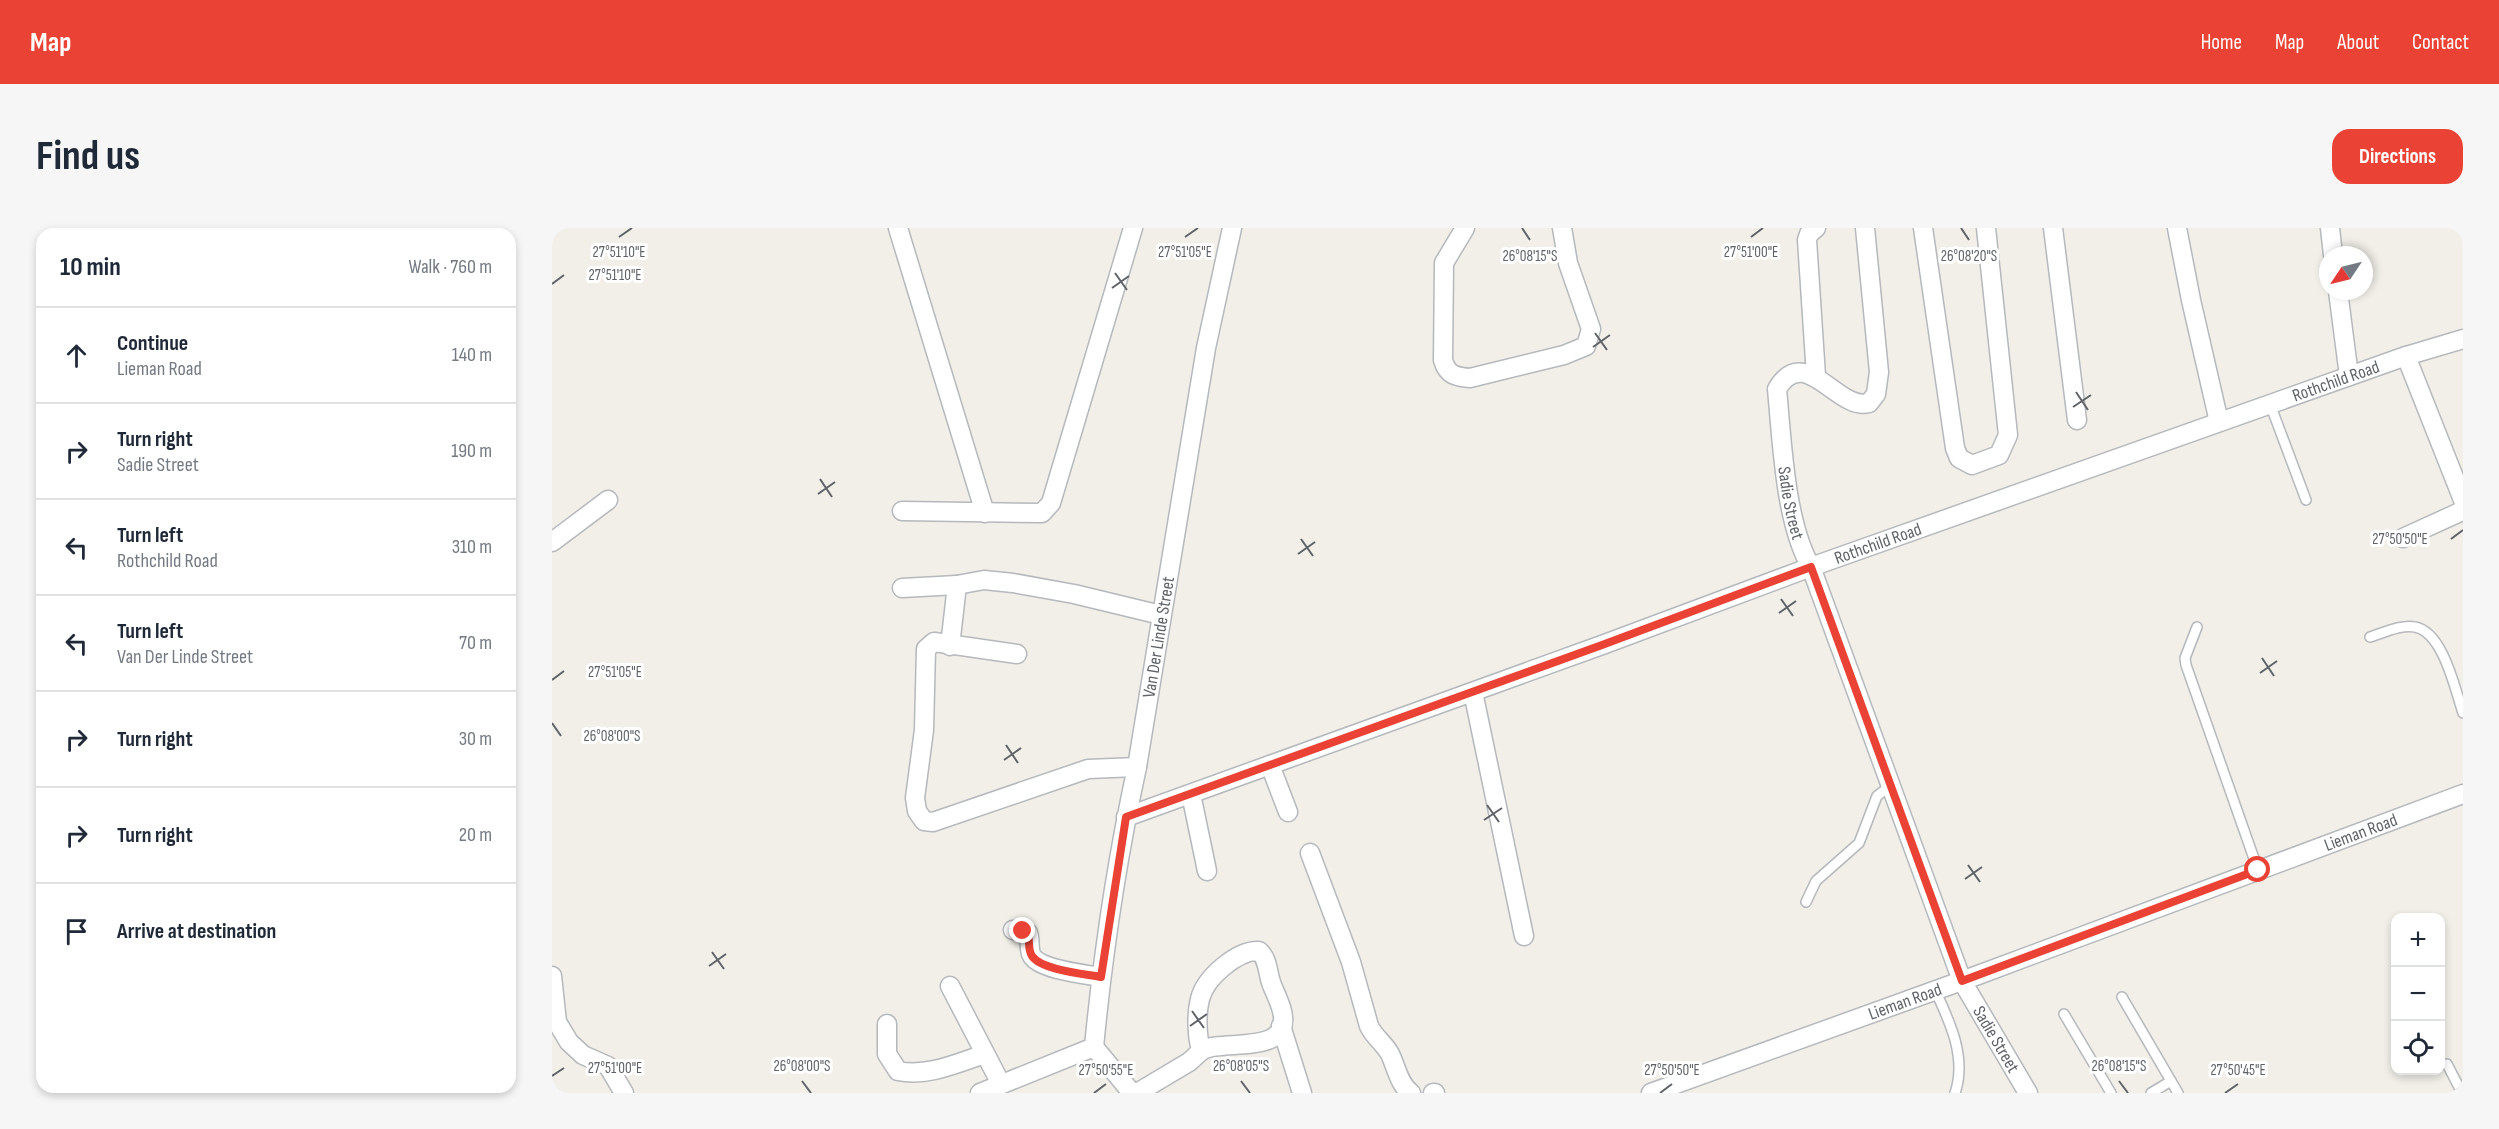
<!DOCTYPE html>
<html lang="en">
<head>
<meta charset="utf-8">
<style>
	:root { --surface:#fff; --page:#f6f6f7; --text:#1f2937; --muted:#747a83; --line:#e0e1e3; --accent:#ea4335 }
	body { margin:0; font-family:"Sofia Sans Condensed",sans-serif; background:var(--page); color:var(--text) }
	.controls { position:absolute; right:18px; bottom:18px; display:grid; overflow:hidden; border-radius:12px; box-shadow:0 3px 9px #0003 }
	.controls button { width:54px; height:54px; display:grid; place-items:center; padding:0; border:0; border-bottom:2px solid var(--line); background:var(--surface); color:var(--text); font:30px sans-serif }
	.compass { position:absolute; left:1767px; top:18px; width:54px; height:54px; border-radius:50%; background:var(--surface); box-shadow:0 3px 9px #0003; rotate:235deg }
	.stop { position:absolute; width:18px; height:18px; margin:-14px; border:4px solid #ea4335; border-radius:50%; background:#fff }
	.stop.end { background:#ea4335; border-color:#fff; box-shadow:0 2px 6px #0008 }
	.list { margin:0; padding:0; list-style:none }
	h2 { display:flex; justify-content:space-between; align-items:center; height:78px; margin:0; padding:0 24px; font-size:26px }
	h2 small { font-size:20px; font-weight:400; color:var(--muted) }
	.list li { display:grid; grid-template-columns:39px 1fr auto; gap:18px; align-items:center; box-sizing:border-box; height:96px; padding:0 24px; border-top:2px solid var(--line) }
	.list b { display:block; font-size:22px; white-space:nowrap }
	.list p { margin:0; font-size:20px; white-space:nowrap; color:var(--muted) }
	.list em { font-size:20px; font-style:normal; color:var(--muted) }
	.icon { flex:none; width:33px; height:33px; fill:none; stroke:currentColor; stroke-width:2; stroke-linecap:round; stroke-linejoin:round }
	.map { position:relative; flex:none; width:1911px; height:865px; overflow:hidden; border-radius:18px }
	header { display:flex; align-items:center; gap:36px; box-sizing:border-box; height:84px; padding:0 30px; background:var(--accent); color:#fff }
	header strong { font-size:28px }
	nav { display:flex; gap:33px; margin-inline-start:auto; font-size:21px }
	.intro { display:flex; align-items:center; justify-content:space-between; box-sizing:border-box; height:144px; padding:0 36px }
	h1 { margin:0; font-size:42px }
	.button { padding:15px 27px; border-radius:18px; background:var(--accent); color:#fff; font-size:21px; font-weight:700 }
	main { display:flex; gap:36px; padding:0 36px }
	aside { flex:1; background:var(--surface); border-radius:18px; box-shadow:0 3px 9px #0003 }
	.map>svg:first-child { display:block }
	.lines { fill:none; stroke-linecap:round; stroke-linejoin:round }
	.lane-casing { stroke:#b5b8bc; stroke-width:12 }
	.street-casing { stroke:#b5b8bc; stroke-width:21 }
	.lane { stroke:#fff; stroke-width:9 }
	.street { stroke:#fff; stroke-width:18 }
	.route { stroke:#ea4335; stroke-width:8 }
	.ticks { fill:none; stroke:#5f6368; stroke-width:2 }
	.labels { text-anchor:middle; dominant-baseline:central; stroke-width:6; stroke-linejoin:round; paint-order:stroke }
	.street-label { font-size:18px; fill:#5f6368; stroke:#fff }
	.ticks-label { font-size:15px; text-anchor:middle; fill:#5f6368; stroke:#fff; stroke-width:6; stroke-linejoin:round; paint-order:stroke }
</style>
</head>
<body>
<header>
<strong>Map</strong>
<nav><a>Home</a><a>Map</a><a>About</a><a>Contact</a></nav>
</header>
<div class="intro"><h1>Find us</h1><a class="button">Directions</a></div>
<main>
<aside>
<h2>10 min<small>Walk · 760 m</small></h2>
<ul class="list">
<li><svg class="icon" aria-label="ahead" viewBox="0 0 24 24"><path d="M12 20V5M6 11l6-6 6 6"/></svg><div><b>Continue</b><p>Lieman Road</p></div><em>140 m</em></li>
<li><svg class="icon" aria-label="right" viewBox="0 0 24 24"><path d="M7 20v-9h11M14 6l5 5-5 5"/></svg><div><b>Turn right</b><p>Sadie Street</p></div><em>190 m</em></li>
<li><svg class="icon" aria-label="left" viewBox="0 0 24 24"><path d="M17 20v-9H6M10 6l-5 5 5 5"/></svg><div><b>Turn left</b><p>Rothchild Road</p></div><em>310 m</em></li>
<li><svg class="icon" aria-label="left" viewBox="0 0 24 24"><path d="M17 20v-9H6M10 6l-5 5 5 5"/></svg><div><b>Turn left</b><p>Van Der Linde Street</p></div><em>70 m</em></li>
<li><svg class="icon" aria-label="right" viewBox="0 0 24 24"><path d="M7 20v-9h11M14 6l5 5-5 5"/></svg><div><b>Turn right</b></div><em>30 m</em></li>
<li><svg class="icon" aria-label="right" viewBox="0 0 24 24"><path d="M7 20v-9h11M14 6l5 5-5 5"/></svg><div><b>Turn right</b></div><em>20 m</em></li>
<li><svg class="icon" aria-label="arrive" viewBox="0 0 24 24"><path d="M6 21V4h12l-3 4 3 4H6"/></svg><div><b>Arrive at destination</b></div></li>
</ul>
</aside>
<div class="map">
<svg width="1911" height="865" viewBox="0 0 1911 865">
	<rect width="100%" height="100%" fill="#f1efe8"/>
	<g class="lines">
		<g class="lane-casing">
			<g id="lane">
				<path d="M1718,176L1754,272"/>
				<path d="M1645,399L1633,430L1634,437L1706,642"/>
				<path d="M1818,409C1831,405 1850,396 1863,399C1891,404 1903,461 1911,485"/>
				<path d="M1254,674L1264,653L1307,615L1325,568L1338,558"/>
				<path d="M1383,762C1398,794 1415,830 1403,865"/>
				<path d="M1570,769L1626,865"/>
				<path d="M1512,786L1559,865"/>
				<path d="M1895,836L1910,865"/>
				<path d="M1599,865L1619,853"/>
			</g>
		</g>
		<g class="street-casing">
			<g id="street">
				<path d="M346,0L433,285"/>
				<path d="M913,0L892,35L891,132C895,147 904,149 918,150L1012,127L1034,118L1039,101L1016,35L1010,0"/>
				<path id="s1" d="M1313,0L1327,144L1324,166L1317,175C1286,184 1253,114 1225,161C1230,213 1233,295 1259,339L1410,753L1476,865"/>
				<path d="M1371,0L1403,220L1407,230L1420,237L1447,227L1456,207L1434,0"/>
				<path d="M1501,0L1525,192"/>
				<path d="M1625,0L1639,72L1667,194"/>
				<path d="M1778,0L1781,27"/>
				<path d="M1786,63L1797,148"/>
				<path d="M1854,128L1911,272"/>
				<path d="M1264,148L1255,12L1257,6L1264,0"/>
				<path d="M350,283L490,285L499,275L581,0"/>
				<path d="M1851,310L1908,284L1911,280"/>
				<path d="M0,314L56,272"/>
				<path d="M350,360L405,357L432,352L461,355L522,366L609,387"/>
				<path d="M398,418L405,357"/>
				<path d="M465,426L382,414L374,421L372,502L363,570L365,583L372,593L381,594L536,541L585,539"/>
				<path d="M921,464L972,708"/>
				<path d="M718,537L736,584"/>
				<path d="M639,566L655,643"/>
				<path id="s2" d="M574,589L1050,417L1259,339L1854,128L1911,111"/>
				<path d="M758,625L799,734L817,798C822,809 832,815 838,826C844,838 847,857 859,865"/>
				<path d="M461,702L471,703L476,705C479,713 476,721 480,728C489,742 533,746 549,749"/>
				<path d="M0,748L5,794L17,814L31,827L56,838L72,865"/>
				<path d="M398,758L449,856"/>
				<path d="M335,796V826L346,843C376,849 405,835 433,826"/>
				<path d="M729,798L750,865"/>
				<path d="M542,819L580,865"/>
				<path id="s3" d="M428,865L542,819C551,725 565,631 585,539L654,120L680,0"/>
				<path d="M585,865C602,855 620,844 637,834C641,831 646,825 651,822C672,811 741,828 730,783C728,774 723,765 720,757C715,745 717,732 707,723C685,722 653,750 648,771C644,786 645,808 649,822"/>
				<path d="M881,865H883"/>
				<path id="s4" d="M1099,865L1426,747L1911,566"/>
			</g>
		</g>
		<use href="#lane" class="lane"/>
		<use href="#street" class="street"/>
	</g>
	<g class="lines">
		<path class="route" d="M471,703C481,709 474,719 480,728C489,742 533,746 549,749L574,589L1050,417L1259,339L1410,753L1706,642"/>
	</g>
	<path class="ticks" d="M970,0L978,12M1409,0L1417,12M67,9L80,0M633,9L646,0M1199,9L1211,0M563,45L575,62M0,56L12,47M560,60L577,48M1043,105L1055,122M1041,119L1058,107M1524,164L1536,182M1521,179L1539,167M268,251L280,269M266,266L283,254M749,311L761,328M1899,311L1911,302M746,326L763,314M1229,371L1241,388M1227,385L1244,373M1710,430L1722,448M1708,445L1725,433M0,452L12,443M0,495L9,508M454,517L466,535M452,532L469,520M935,577L947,594M932,592L950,580M1416,637L1428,654M1413,651L1430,639M160,724L172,741M157,738L174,726M640,783L652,800M638,798L655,786M0,848L12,840M250,853L259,865M689,853L698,865M1567,853L1576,865M542,865L554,856M1108,865L1120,856M1673,865L1686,856"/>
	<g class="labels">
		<g class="street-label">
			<text stroke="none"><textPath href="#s2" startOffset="1286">Rothchild Road</textPath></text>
			<text stroke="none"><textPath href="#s1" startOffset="400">Sadie Street</textPath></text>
			<text stroke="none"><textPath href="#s2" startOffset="800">Rothchild Road</textPath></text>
			<text stroke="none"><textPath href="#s3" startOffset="538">Van Der Linde Street</textPath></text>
			<text stroke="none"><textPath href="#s4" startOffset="756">Lieman Road</textPath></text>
			<text stroke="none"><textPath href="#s4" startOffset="270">Lieman Road</textPath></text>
			<text stroke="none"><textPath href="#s1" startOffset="976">Sadie Street</textPath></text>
		</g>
	</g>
	<g class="ticks-label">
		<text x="633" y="29">27°51'05"E</text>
		<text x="1199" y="29">27°51'00"E</text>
		<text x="67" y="29">27°51'10"E</text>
		<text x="978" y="33">26°08'15"S</text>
		<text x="1417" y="33">26°08'20"S</text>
		<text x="63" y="52">27°51'10"E</text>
		<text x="1848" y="316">27°50'50"E</text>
		<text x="63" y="449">27°51'05"E</text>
		<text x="60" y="513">26°08'00"S</text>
		<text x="250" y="843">26°08'00"S</text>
		<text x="689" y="843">26°08'05"S</text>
		<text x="1567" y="843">26°08'15"S</text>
		<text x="63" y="845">27°51'00"E</text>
		<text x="554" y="847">27°50'55"E</text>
		<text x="1120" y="847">27°50'50"E</text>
		<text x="1686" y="847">27°50'45"E</text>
	</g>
</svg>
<div class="controls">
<button>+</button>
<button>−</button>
<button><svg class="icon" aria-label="locate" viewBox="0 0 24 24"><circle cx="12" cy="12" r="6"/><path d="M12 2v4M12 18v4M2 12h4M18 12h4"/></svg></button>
</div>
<svg class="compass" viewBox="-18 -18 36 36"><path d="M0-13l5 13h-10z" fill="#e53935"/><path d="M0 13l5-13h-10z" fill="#747a83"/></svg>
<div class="stop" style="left:1706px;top:642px"></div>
<div class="stop end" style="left:471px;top:703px"></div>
</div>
</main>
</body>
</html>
